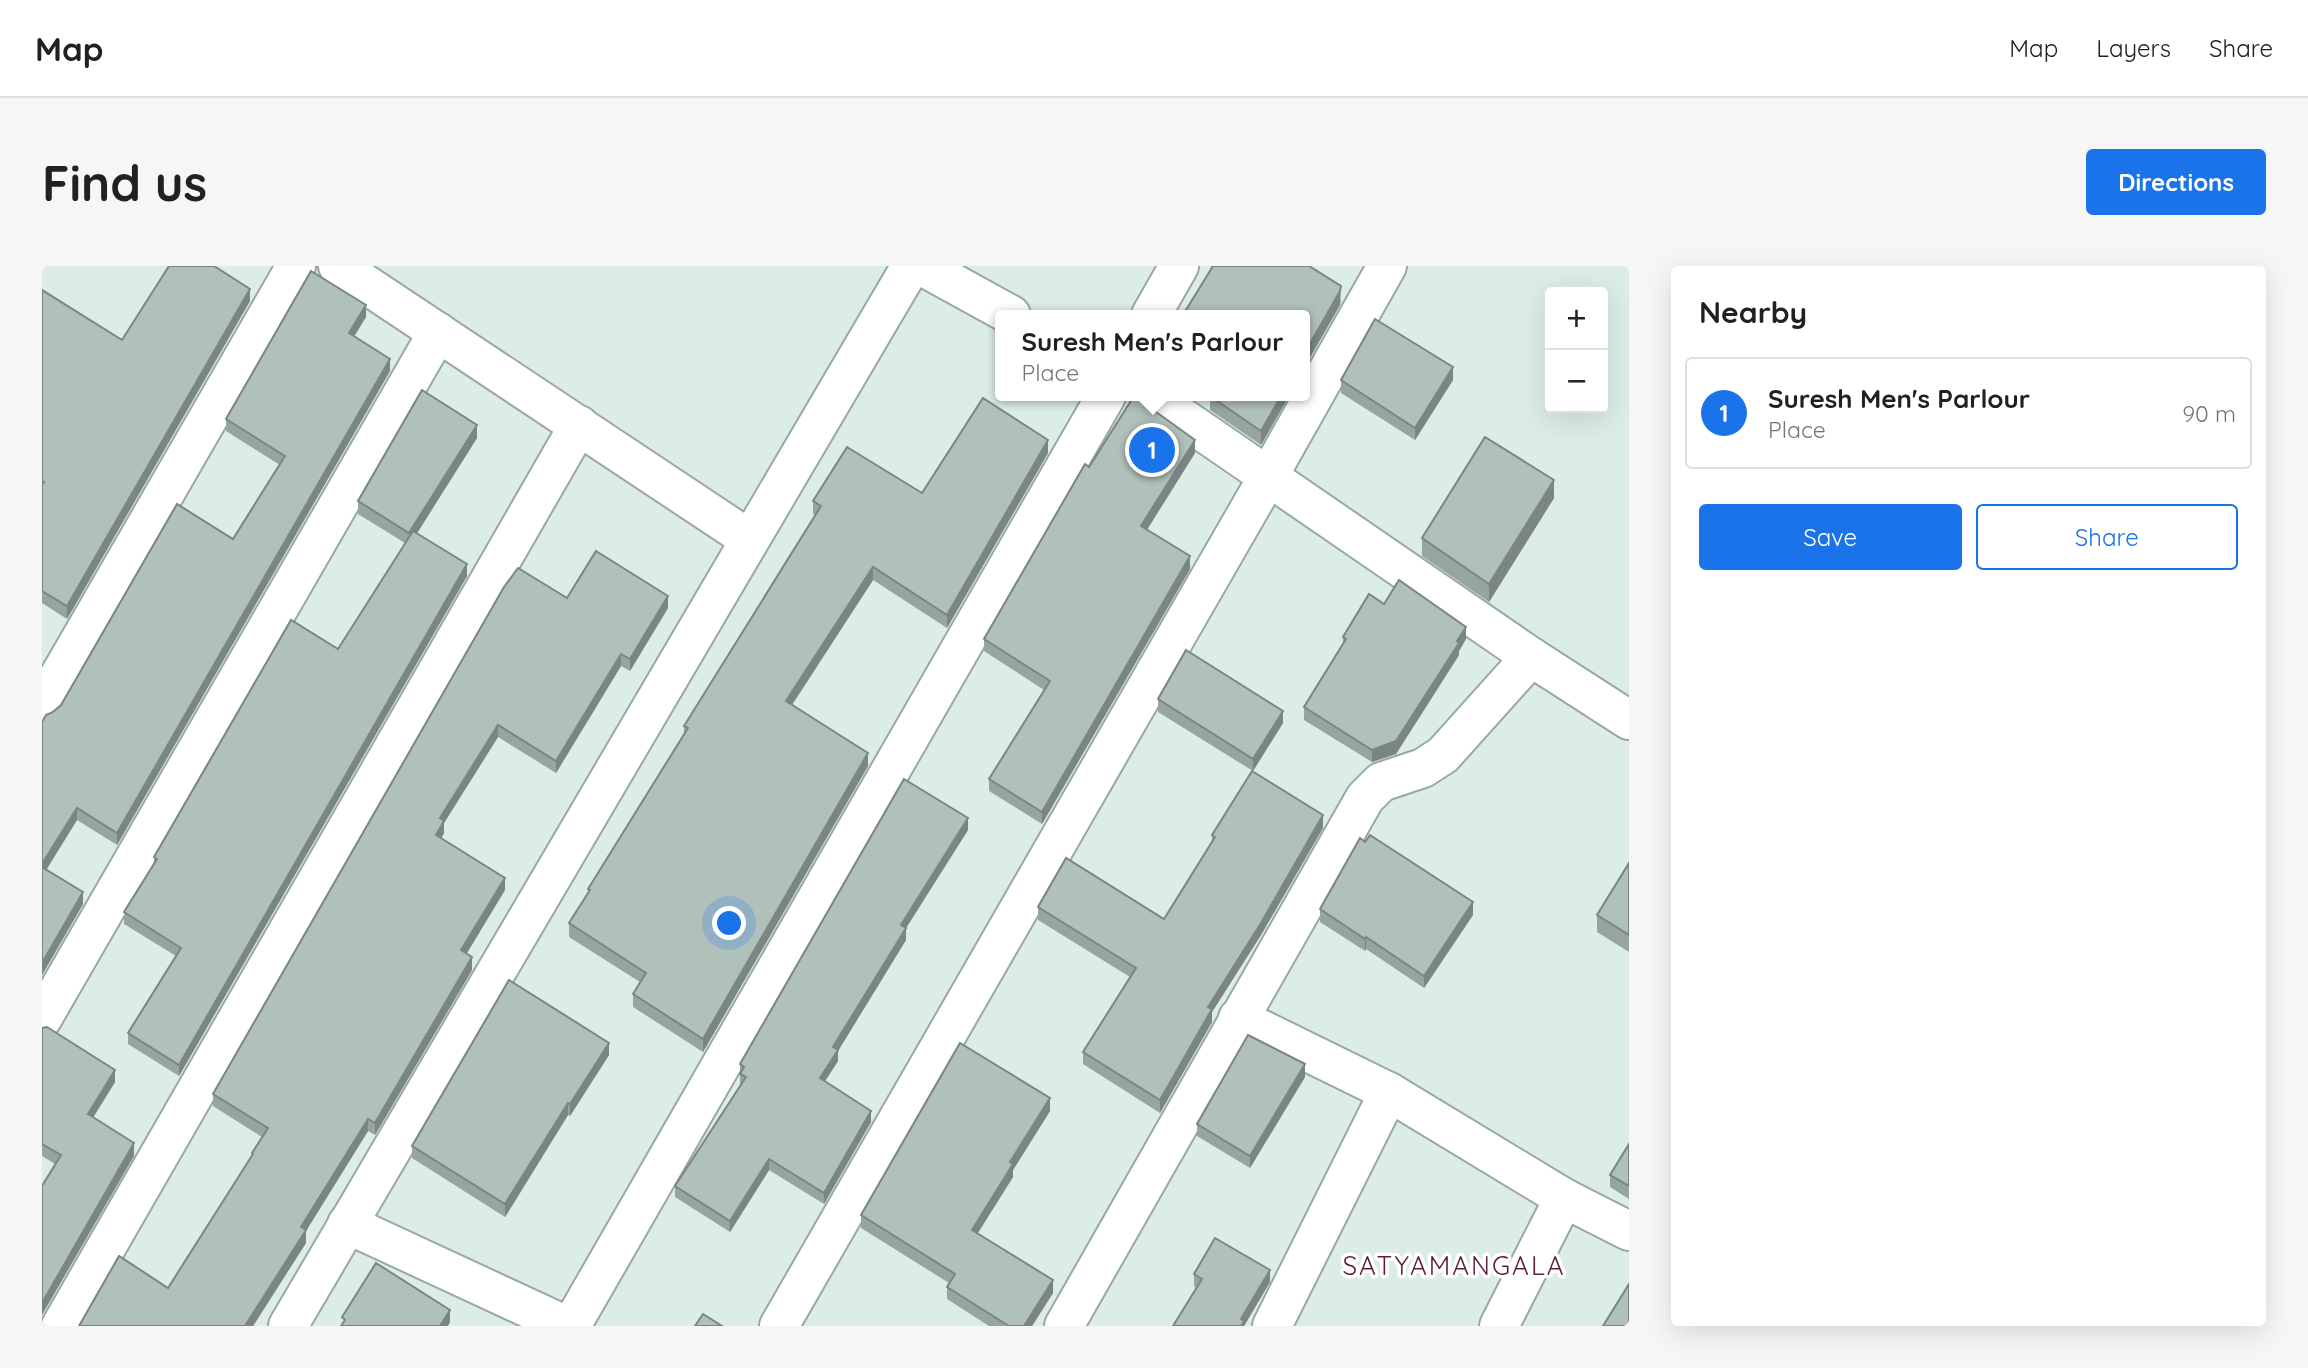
<!DOCTYPE html>
<html lang="en">
<head>
<meta charset="utf-8">
<style>
	:root { --surface:#fff; --page:#f6f6f6; --text:#202124; --muted:#757577; --line:#e0e0e0; --accent:#1a73e8 }
	body { margin:0; font-family:Quicksand,sans-serif; background:var(--page); color:var(--text) }
	.controls { position:absolute; right:21px; top:21px; display:grid; overflow:hidden; border-radius:7px; box-shadow:0 7px 28px #0002 }
	.controls button { width:63px; height:63px; display:grid; place-items:center; padding:0; border:0; border-bottom:2px solid var(--line); background:var(--surface); color:var(--text); font:35px sans-serif }
	.you { position:absolute; left:688px; top:658px; width:24px; height:24px; margin:-18px; border:5px solid #fff; border-radius:50%; background:#1a73e8; box-shadow:0 0 0 10px #1a73e833 }
	.badge { display:grid; place-items:center; width:46px; height:46px; border-radius:50%; background:var(--accent); color:#fff; font-size:23px; font-weight:700 }
	.pin { position:absolute; translate:-50% -50%; border:4px solid #fff; box-shadow:0 2px 7px #0006 }
	.popup { position:absolute; left:953px; top:44px; width:315px; height:91px; box-sizing:border-box; display:grid; place-content:center; border-radius:7px; background:var(--surface); filter:drop-shadow(0 2px 5px #0005); font-size:23px; white-space:nowrap; color:var(--muted) }
	.popup b { font-size:26px; color:var(--text) }
	.popup::after { content:''; position:absolute; left:50%; top:100%; margin-left:-14px; border:14px solid transparent; border-top-color:var(--surface) }
	.list { margin:0; padding:0; list-style:none }
	h2 { display:flex; justify-content:space-between; align-items:center; height:91px; margin:0; padding:0 28px; font-size:30px }
	h2 small { font-size:23px; font-weight:400; color:var(--muted) }
	.list li { display:grid; grid-template-columns:46px 1fr auto; gap:21px; align-items:center; box-sizing:border-box; height:112px; margin:0 14px 14px; padding:0 14px; border:2px solid var(--line); border-radius:7px }
	.list b { display:block; font-size:26px; white-space:nowrap }
	.list p { margin:0; font-size:23px; white-space:nowrap; color:var(--muted) }
	.list em { font-size:23px; font-style:normal; color:var(--muted) }
	.actions { display:flex; gap:14px; padding:21px 28px }
	.actions a { flex:1; padding:16px 0; border:2px solid var(--accent); border-radius:7px; text-align:center; font-size:24px; color:var(--accent) }
	.actions .main { background:var(--accent); color:#fff }
	.map { position:relative; flex:none; width:1587px; height:1060px; overflow:hidden; border-radius:7px }
	header { display:flex; align-items:center; gap:42px; box-sizing:border-box; height:98px; padding:0 35px; background:var(--surface); border-bottom:2px solid var(--line) }
	header strong { font-size:33px }
	nav { display:flex; gap:38px; margin-inline-start:auto; font-size:24px }
	.intro { display:flex; align-items:center; justify-content:space-between; box-sizing:border-box; height:168px; padding:0 42px }
	h1 { margin:0; font-size:49px }
	.button { padding:18px 32px; border-radius:7px; background:var(--accent); color:#fff; font-size:24px; font-weight:700 }
	main { display:flex; gap:42px; padding:0 42px }
	aside { flex:1; background:var(--surface); border-radius:7px; box-shadow:0 7px 28px #0002 }
	.map>svg:first-child { display:block }
	.lines { fill:none; stroke-linecap:round; stroke-linejoin:round }
	.street-casing { stroke:#98a9a3; stroke-width:42 }
	.street { stroke:#fff; stroke-width:38 }
	.wall { fill:#97a5a1 }
	.shaded-wall { fill:#7b8683 }
	.building { fill:#b0c0bb; stroke:#7b8683; stroke-width:2 }
	.labels { text-anchor:middle; dominant-baseline:central; stroke-width:7; stroke-linejoin:round; paint-order:stroke }
	.quarter-label { font-size:26px; letter-spacing:2px; fill:#5c1c3c; stroke:#fff }
</style>
</head>
<body>
<header>
<strong>Map</strong>
<nav><a>Map</a><a>Layers</a><a>Share</a></nav>
</header>
<div class="intro"><h1>Find us</h1><a class="button">Directions</a></div>
<main>
<div class="map">
<svg width="1587" height="1060" viewBox="0 0 1587 1060">
	<rect width="100%" height="100%" fill="#dcede7"/>
	<g class="lines">
		<g class="street-casing">
			<g id="street">
				<path d="M296,0L707,273"/>
				<path d="M880,0L969,49"/>
				<path d="M1109,49L1137,0"/>
				<path d="M1109,130L1489,391L1587,454"/>
				<path d="M0,440L254,0"/>
				<path d="M1196,752L1347,826L1522,932L1587,965"/>
				<path d="M0,753L396,66"/>
				<path d="M305,958L525,1060"/>
				<path d="M19,1060L537,159"/>
				<path d="M246,1060L869,0"/>
				<path d="M529,1060L1064,130"/>
				<path d="M737,1060L1227,209L1345,0"/>
				<path d="M1022,1060L1323,532L1339,516L1381,502L1401,489L1489,391"/>
				<path d="M1230,1060L1347,826"/>
				<path d="M1457,1060L1522,932"/>
			</g>
		</g>
		<use href="#street" class="street"/>
	</g>
	<g class="wall">
		<path d="M1169,0H1267L1299,34L1298,39L1262,102V49H1144V44L1169,4Z"/>
		<path d="M269,5L324,39V51L312,70L348,93V105L75,579L35,554L4,603L41,626V638L0,709V456L4,449L11,446L19,439L135,238L191,273L238,199L184,165V153Z"/>
		<path d="M0,24L80,74L208,35L25,353L0,337Z"/>
		<path d="M1299,114H1411L1373,174L1299,127Z"/>
		<path d="M1168,130H1247L1219,179L1168,144Z"/>
		<path d="M435,172L375,267L425,310L137,810L86,778V767L134,690L82,658V646L112,598V591L296,383L363,277L316,248V235Z"/>
		<path d="M1006,187L905,362L831,314L750,439L826,500L661,786L591,741V728L598,716L527,671V657L546,627V623L642,468V460L774,249L771,248V235L880,227Z"/>
		<path d="M1153,187L1105,264L1148,303L1000,558L947,525V513L1002,424L942,385V373L1047,201Z"/>
		<path d="M1512,232L1447,336L1380,290V272Z"/>
		<path d="M525,332L626,342L588,405L579,400L514,507L456,471L402,557V567L399,573L463,624L424,688L430,704L333,869L326,865L264,965V977L211,1060H37L126,1022L210,891V887L220,871L171,840V828Z"/>
		<path d="M1342,338L1424,373L1417,385V389L1354,488L1330,496L1262,454V441L1301,379V371Z"/>
		<path d="M1116,433L1241,457L1211,505L1116,446Z"/>
		<path d="M1281,562L1219,669L1170,746V756L1118,847L1041,798V786L1088,711L996,654V641L1122,653L1170,577V569Z"/>
		<path d="M926,564L864,662V674L796,785V795L783,815L829,856L782,938L727,904L688,966L633,931V920L698,819V798Z"/>
		<path d="M1587,597V686L1555,666V649Z"/>
		<path d="M1278,643L1431,649L1382,722L1324,683L1323,685L1278,656Z"/>
		<path d="M0,762L73,816L51,851L92,890L13,898L0,890Z"/>
		<path d="M567,789L528,850L526,849L463,951L370,892V880Z"/>
		<path d="M1263,811L1208,902L1155,870V858Z"/>
		<path d="M1008,845L971,904V911L936,967L1011,1027L990,1060H947L905,1033V1021L907,1017L819,962V949Z"/>
		<path d="M1587,878V933L1568,921V909Z"/>
		<path d="M1152,1008L1228,1016L1202,1060L1152,1020Z"/>
	</g>
	<g class="shaded-wall">
		<path d="M1299,20L1298,39L1262,102V88Z"/>
		<path d="M208,23V35L25,353V340Z"/>
		<path d="M324,39V51L307,79V67Z"/>
		<path d="M348,93V105L75,579V567Z"/>
		<path d="M1411,101V114L1373,174V162Z"/>
		<path d="M1239,130H1247L1219,179V165Z"/>
		<path d="M435,159V172L367,280V267Z"/>
		<path d="M1006,174V187L905,362V349Z"/>
		<path d="M1153,174V187L1099,273V260Z"/>
		<path d="M1512,214V232L1447,336V318Z"/>
		<path d="M1148,290V303L1000,558V546Z"/>
		<path d="M425,298V310L137,810V799Z"/>
		<path d="M831,301V314L744,448V435Z"/>
		<path d="M626,330V342L588,405V393Z"/>
		<path d="M1424,361V373L1417,385V389L1354,488L1330,496V484L1415,375Z"/>
		<path d="M579,388V400L514,507V495Z"/>
		<path d="M1241,445V457L1211,505V493Z"/>
		<path d="M456,459V471L402,557V567L394,582V569L398,552Z"/>
		<path d="M826,487V500L661,786V773Z"/>
		<path d="M35,542V554L0,611V598Z"/>
		<path d="M1281,549V562L1219,669L1170,746V756L1118,847V834L1166,741Z"/>
		<path d="M926,552V564L859,670V659Z"/>
		<path d="M463,612V624L419,697V684Z"/>
		<path d="M41,626V638L0,709V697Z"/>
		<path d="M1431,636V649L1382,722V710Z"/>
		<path d="M864,662V674L796,785V795L778,823V812L791,781Z"/>
		<path d="M1324,671V683L1323,685V673Z"/>
		<path d="M430,691V704L333,869V857Z"/>
		<path d="M567,777V789L528,850V838Z"/>
		<path d="M1263,798V811L1208,902V890Z"/>
		<path d="M73,804V816L46,860V848Z"/>
		<path d="M1008,832V845L971,904V911L930,976V964L968,896Z"/>
		<path d="M526,837V849L463,951V938Z"/>
		<path d="M829,845V856L782,938V927Z"/>
		<path d="M326,853V865L264,965V977L211,1060H203L259,961Z"/>
		<path d="M92,877V890L0,1049V1037Z"/>
		<path d="M727,893V904L688,966V955Z"/>
		<path d="M1228,1004V1016L1202,1060H1199V1053Z"/>
		<path d="M1011,1014V1027L990,1060H982Z"/>
		<path d="M408,1044V1056L406,1060H398Z"/>
	</g>
	<g class="building">
		<path d="M127,0H172L208,23L25,340L0,325V219L2,216L0,215V24L80,74Z"/>
		<path d="M1171,0H1267L1299,20L1298,25L1262,88V49H1152L1144,44Z"/>
		<path d="M269,5L324,39L307,67L348,93L75,567L35,542L0,598V456L4,449L11,446L19,439L135,238L191,273L243,190L184,153Z"/>
		<path d="M1333,53L1411,101L1373,162L1299,114Z"/>
		<path d="M380,124L435,159L367,267L316,235Z"/>
		<path d="M1092,130L1153,174L1099,260L1148,290L1000,546L947,513L1008,415L942,373L1043,198L1047,201Z"/>
		<path d="M1168,130H1239L1219,165Z"/>
		<path d="M941,132L1006,174L905,349L831,301L744,435L826,487L661,773L591,728L604,707L527,657L548,624L546,623L646,462L642,460L779,240L771,235L805,181L880,227Z"/>
		<path d="M1443,171L1512,214L1447,318L1380,272Z"/>
		<path d="M371,265L425,298L137,799L86,767L139,682L82,646L115,593L112,591L249,354L296,383Z"/>
		<path d="M554,285L626,330L588,393L579,388L514,495L456,459L398,552L402,555L394,569L463,612L419,684L430,691L333,857L326,853L259,961L264,964L203,1060H37L77,990L126,1022L211,888L210,887L226,862L171,828L462,321L476,302L525,332Z"/>
		<path d="M1357,314L1424,361L1415,375L1417,377L1354,475L1330,484L1262,441L1304,373L1301,371L1327,328L1342,338Z"/>
		<path d="M1144,384L1241,445L1211,493L1116,433Z"/>
		<path d="M1210,505L1281,549L1219,657L1166,741L1170,743L1118,834L1041,786L1094,702L996,641L1024,592L1122,653L1173,571L1170,569Z"/>
		<path d="M862,513L926,552L859,659L864,662L791,781L796,784L778,812L829,845L782,927L727,893L688,955L633,920L704,811L698,808L702,801L698,798Z"/>
		<path d="M1328,569L1431,636L1382,710L1324,671L1323,673L1278,643L1318,572L1323,576Z"/>
		<path d="M1587,597V669L1555,649Z"/>
		<path d="M0,601L41,626L0,697Z"/>
		<path d="M467,714L567,777L528,838L526,837L463,938L370,880Z"/>
		<path d="M5,761L73,804L46,848L92,877L0,1037V920L19,889L0,878V762Z"/>
		<path d="M1206,769L1263,798L1208,890L1155,858Z"/>
		<path d="M918,777L1008,832L968,896L971,898L930,964L1011,1014L982,1060H967L905,1021L913,1008L819,949Z"/>
		<path d="M1587,878V920L1568,909Z"/>
		<path d="M1173,972L1228,1004L1199,1053L1202,1055L1199,1060H1131L1160,1013L1152,1008Z"/>
		<path d="M334,997L408,1044L398,1060H299L303,1054L300,1051Z"/>
		<path d="M1587,1018V1060H1561Z"/>
		<path d="M661,1048L680,1060H653Z"/>
	</g>
	<g class="labels">
		<g class="quarter-label">
			<text x="1412" y="999">SATYAMANGALA</text>
		</g>
	</g>
</svg>
<div class="controls">
<button>+</button>
<button>−</button>
</div>
<div class="you"></div>
<div class="pin badge" style="left:1110px;top:184px">1</div>
<div class="popup"><b>Suresh Men's Parlour</b>Place</div>
</div>
<aside>
<h2>Nearby<small></small></h2>
<ul class="list">
<li><span class="badge">1</span><div><b>Suresh Men's Parlour</b><p>Place</p></div><em>90 m</em></li>
</ul>
<div class="actions"><a class="main">Save</a><a>Share</a></div>
</aside>
</main>
</body>
</html>
